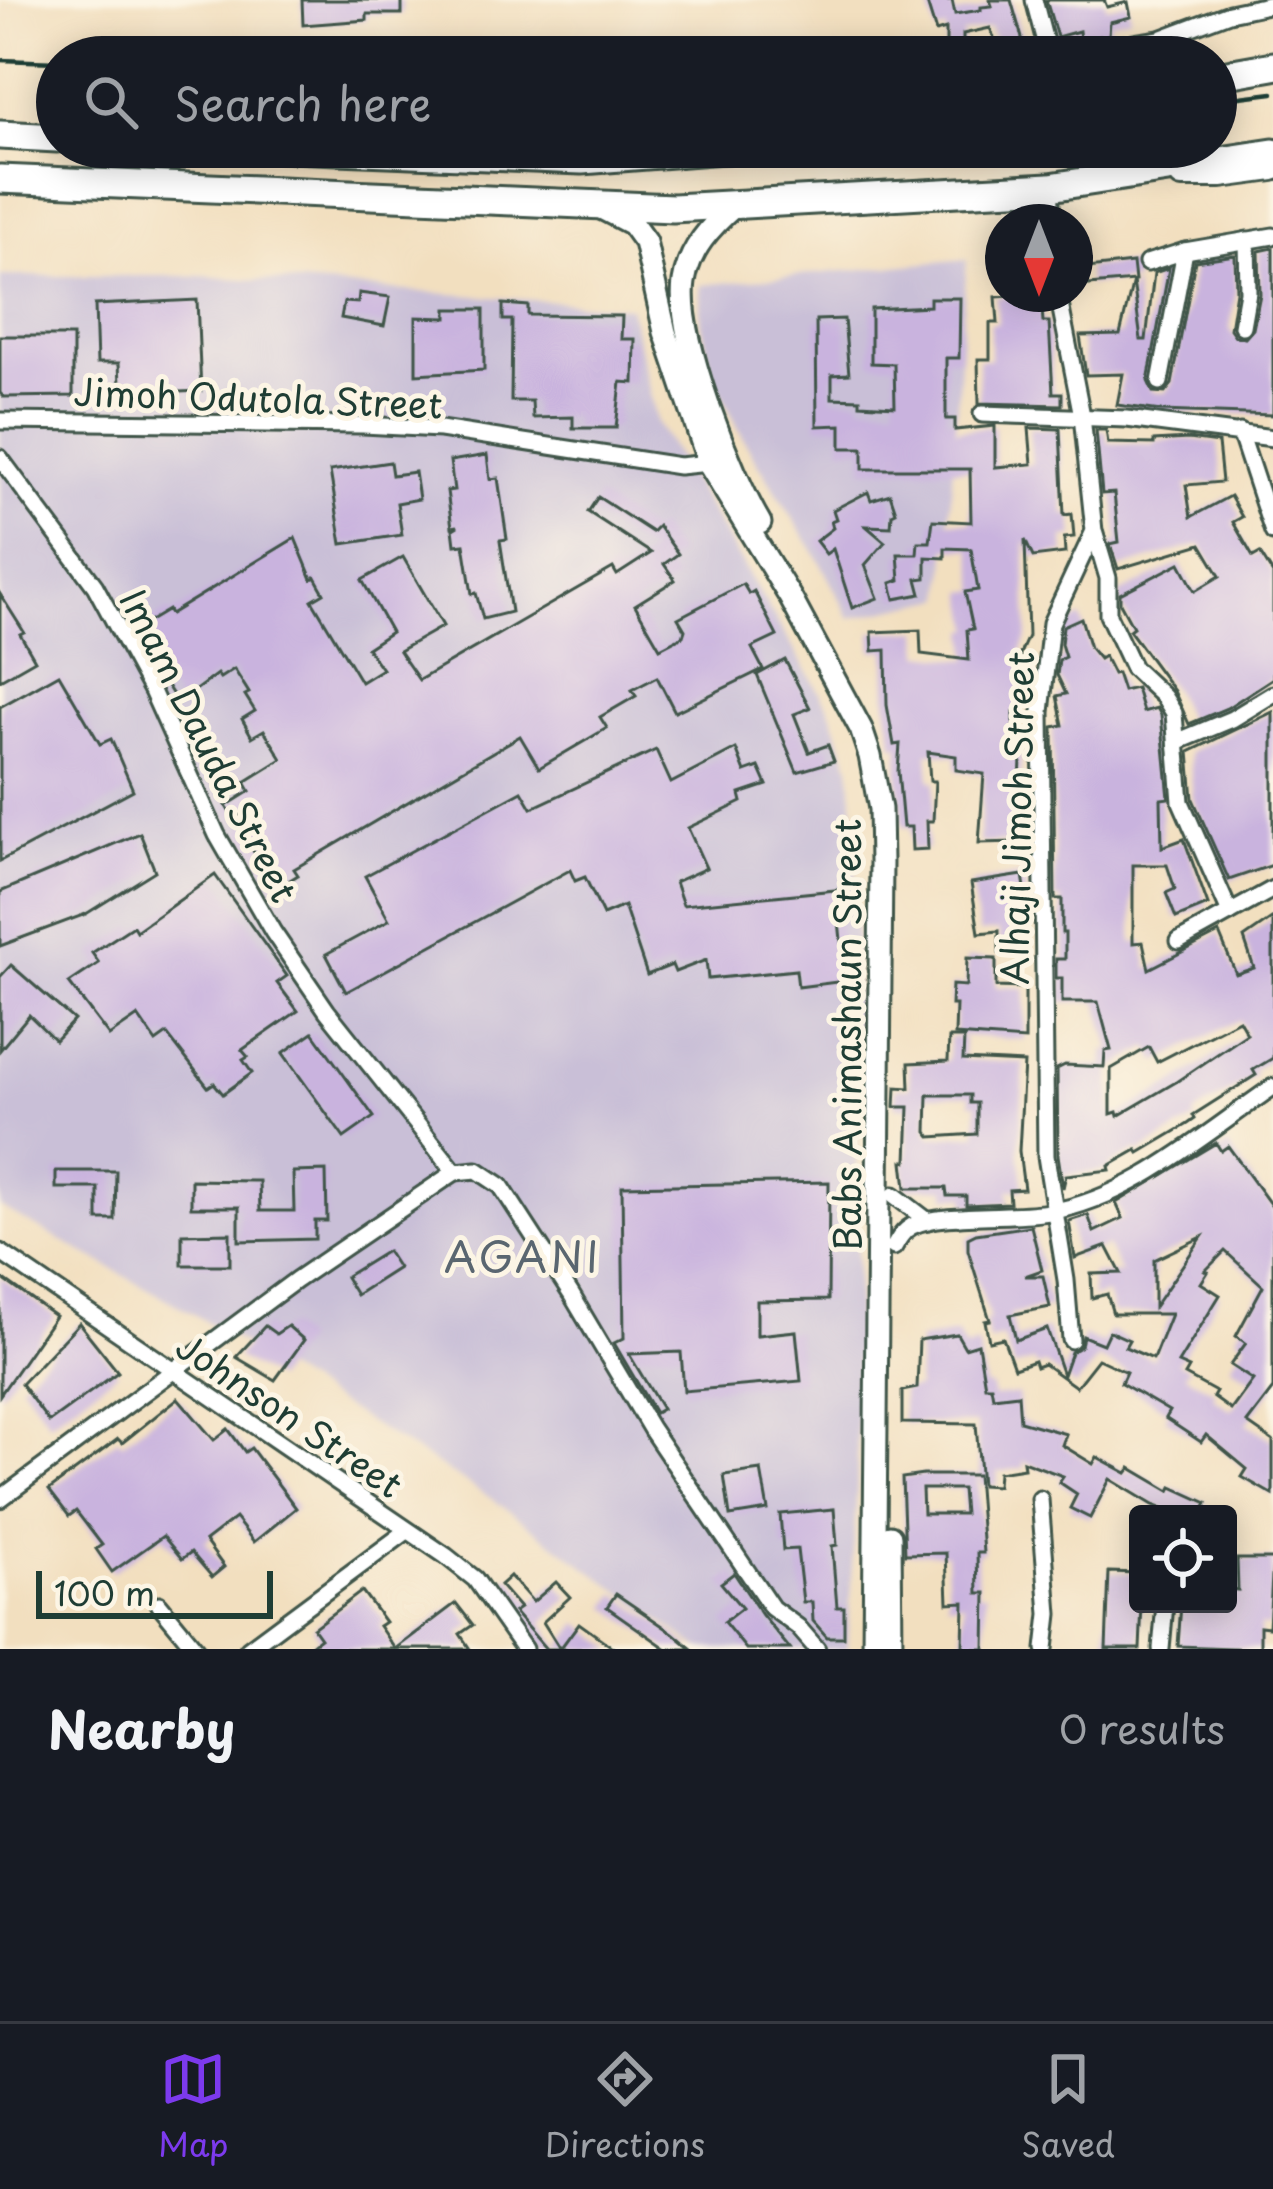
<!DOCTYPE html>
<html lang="en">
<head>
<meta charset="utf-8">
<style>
	:root { --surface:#171b24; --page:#20242c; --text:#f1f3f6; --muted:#9ea1a6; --line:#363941; --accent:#7c3aed }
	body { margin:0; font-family:"Playpen Sans",sans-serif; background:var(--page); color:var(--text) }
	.controls { position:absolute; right:36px; bottom:36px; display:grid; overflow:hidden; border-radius:12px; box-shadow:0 6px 30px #0003 }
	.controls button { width:108px; height:108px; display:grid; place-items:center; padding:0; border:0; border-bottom:3px solid var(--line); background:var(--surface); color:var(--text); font:60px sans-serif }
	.compass { position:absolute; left:985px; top:204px; width:108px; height:108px; border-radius:50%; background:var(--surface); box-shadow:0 6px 30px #0003; rotate:180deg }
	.scale { position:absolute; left:36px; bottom:30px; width:237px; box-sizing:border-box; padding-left:12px; border:6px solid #1f3d34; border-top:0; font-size:33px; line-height:42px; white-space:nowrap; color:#1f3d34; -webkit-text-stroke:9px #fcf5e5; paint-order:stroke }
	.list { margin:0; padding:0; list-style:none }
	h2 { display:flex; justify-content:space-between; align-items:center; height:156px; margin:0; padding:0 48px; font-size:51px }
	h2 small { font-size:39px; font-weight:400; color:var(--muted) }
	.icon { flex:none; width:66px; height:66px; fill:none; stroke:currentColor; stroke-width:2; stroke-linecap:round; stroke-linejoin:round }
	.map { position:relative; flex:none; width:1273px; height:1649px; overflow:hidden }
	.search { position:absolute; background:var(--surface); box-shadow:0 6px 30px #0003; left:36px; right:36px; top:36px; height:132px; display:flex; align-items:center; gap:30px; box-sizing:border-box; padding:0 42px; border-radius:66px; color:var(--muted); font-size:45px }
	.sheet { height:372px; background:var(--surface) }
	nav { display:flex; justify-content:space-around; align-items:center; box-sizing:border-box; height:168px; border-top:3px solid var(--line); background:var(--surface); font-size:33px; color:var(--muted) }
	nav a { display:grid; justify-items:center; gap:6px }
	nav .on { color:var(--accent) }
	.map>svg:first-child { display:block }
	.industrial { fill:#c9bfd7 }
	.building { fill:#c9b3de; fill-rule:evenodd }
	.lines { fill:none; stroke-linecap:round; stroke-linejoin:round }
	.street-casing { stroke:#3f5549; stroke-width:21 }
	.secondary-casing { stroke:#3f5549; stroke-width:27 }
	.primary-casing { stroke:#3f5549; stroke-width:30 }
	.highway-casing { stroke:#3f5549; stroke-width:33 }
	.street { stroke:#fff; stroke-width:15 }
	.secondary { stroke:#fff; stroke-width:21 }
	.primary { stroke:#fff; stroke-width:24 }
	.highway { stroke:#fff; stroke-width:27 }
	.rail { stroke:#1f3d34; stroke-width:4.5 }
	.labels { text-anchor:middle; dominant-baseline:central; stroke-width:10; stroke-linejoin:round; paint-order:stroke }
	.street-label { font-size:36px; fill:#1f3d34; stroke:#fcf5e5 }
	.quarter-label { font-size:42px; letter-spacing:3px; fill:#5a6670; stroke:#fcf5e5 }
</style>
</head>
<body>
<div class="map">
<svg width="1273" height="1649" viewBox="0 0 1273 1649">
	<rect width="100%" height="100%" fill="#fcf5e5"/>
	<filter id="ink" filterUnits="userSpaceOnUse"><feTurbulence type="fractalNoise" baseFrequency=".00833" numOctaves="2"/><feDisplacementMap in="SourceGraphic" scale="24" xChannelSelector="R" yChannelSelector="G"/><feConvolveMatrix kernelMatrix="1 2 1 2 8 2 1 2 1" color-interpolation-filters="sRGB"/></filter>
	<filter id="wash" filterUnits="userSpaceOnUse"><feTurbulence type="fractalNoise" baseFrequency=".004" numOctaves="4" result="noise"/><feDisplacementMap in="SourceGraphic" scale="48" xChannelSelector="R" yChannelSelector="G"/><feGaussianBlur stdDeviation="2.7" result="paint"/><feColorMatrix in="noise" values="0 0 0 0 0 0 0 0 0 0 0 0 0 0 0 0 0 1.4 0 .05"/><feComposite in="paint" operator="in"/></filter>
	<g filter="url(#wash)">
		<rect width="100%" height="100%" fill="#f2dfbf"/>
		<g class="industrial">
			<path d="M967,259L944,598L850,618L815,553L745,442L713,376L701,321V285Z"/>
			<path d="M0,276H199L630,307L657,423L830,709L850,766L856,832L857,1486L847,1649H700L492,1499L199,1317L0,1207Z"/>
		</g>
		<g id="blocks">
			<g class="building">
				<path d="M302,0H402V14H367V20L303,25Z"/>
				<path d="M926,0H952L955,14L981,10V7L992,6L990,0H1011L1022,38L1021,53L1002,57L990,28L963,34V50H946V29L936,32Z"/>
				<path d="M1046,0H1104L1107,7L1128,2L1131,17L1110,22L1109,35L1080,39L1079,31L1057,37Z"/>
				<path d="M1273,248V415L1161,411L1117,405L1123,374L1086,375L1080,336L1120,335L1133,281L1141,340H1146L1154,273L1169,268L1148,381L1153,392L1165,393L1172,384L1195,261L1235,255L1236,291L1230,329L1235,336L1245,338L1253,329L1260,294L1259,251Z"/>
				<path d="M1133,263L1135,281L1088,285L1087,268Z"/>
				<path d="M359,293L390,297L384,326L341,318L344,302L358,303Z"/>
				<path d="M1041,294L1043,322H1049L1053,393H1062V405L979,403L978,359H990V323H998L996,297Z"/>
				<path d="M930,298H960L959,358H946V419H955V430L995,426V467L1032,464L1029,428L1060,429L1064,515L1072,514L1074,537L1064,538L1065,553L1033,557L1025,540L1028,636L1020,654L1022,712H1014V735H1022L1019,806H1030V828H1019L1018,842L979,843L984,774L956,770V756L928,752L930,781H935L933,821H927L928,849L912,850L911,827H903L898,771L900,744L894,745L887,705L886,650L873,651L872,632L920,630L921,654L969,660L967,630L973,629L965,592L978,590L971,549L945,548V558L926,557V578L917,579L921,594L895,599L891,583L900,580L898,554H917L918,542H930L933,520L971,522L970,469H863V448H841V425L817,426L816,320L844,319L849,374L832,375V398L860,399V404L895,406L894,364L871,363V309L930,306Z"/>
				<path d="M197,300L201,391L133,394V384H120L119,363H97L95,305Z"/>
				<path d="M503,304L528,306V315L622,316L621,339H635L634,383L621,382L616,428H573V417L533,418L532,401H511L512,320H503Z"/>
				<path d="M447,309H484V370L416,374V317L447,318Z"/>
				<path d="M0,336H73V396L4,397L0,393Z"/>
				<path d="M1096,430H1106L1108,443L1154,444V441L1188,439L1218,443L1222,482L1186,485L1191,517L1230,496L1242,517L1233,522L1253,557L1260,553L1273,574V678L1227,708L1189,724L1174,691L1129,630L1133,627L1120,603V594L1180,563L1195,591L1220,576L1201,544L1118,569L1110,544L1119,542L1114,493L1102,494Z"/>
				<path d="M487,455L490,479L498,478L507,539L500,540L511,612L483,619L476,593L472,594L464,544L455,545L453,529L458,526L452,527L447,491L454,490L450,461Z"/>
				<path d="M390,462L392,475L415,472L419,499L397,503L402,535L342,544L330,471Z"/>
				<path d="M868,492L871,500L890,494L896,512L892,514L891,527L866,526L885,542L865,565L878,598L852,608L833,549L826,554L816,541L833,528L831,521L836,519L833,510Z"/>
				<path d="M598,497L652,532L658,526L678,554L664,564L675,580L635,605L660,648L683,636L685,630L678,618L743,584L749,594L754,591L777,636L752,648L763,669L675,712L657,677L632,690L636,696L600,717L607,728L539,768L520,736L294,869L298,875L277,888L239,829L256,817L252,809L233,818L226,806L250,791L245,782L282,759L264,730L252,737L242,719L255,711L245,695L249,693L234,669L220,678L217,674L178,703L133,631L168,610L170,614L295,538L312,579L315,577L324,593L312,600L361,682L382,669L367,648L391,632L362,580L403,557L443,626L399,651L419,680L613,568L617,575L651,553L588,512Z"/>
				<path d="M0,594L24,632L20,634L35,660L0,680Z"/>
				<path d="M1081,618L1090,648L1099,659L1104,656L1113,674L1117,673L1123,691L1136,688L1143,712L1157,708L1161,715L1169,798L1161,799L1162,847L1184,839L1208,905L1176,918L1166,893L1175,889L1167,865H1133V943L1143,942L1149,969L1219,933L1236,974L1254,968L1244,938L1273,918V1058L1253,1070L1256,1075L1193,1115L1195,1119L1188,1124L1139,1153L1137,1150L1109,1166L1110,1170L1066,1175L1063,1188L1058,1155L1057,1069L1065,1065L1104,1067L1105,1051L1111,1050L1098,1002H1062V978H1056V959H1065V933H1062V899H1055L1053,727L1063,725L1057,696L1066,694L1057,675L1059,660L1065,657L1061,644L1063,626ZM1239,1020L1247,1034L1176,1082L1118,1116L1117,1112L1111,1114V1069L1149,1047L1157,1062Z"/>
				<path d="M785,660L810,708L794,714L809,752L828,745L834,761L797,772L757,675Z"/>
				<path d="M59,674L100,744L111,739L133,790L0,861V707Z"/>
				<path d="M1273,712V865L1229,880L1193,799L1189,752Z"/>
				<path d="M736,749L745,772L759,767L767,785L740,794L742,802L688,828L706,868L675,882L683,905L836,890L845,981L798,987L796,970L708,979L706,960L675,972L672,965L647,975L624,906L603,915L585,877L575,881L570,870L346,992L326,954L389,920L365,876L522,791L532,808L656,750L671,783Z"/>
				<path d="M140,833L155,871L86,914L0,946V892Z"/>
				<path d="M215,875L287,976L277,983L298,1011L242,1050L248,1057L243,1060L252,1073L223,1094L214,1083L208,1087L167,1034L156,1042L138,1016L109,1036L69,983L99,963L92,953L133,926L136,931Z"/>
				<path d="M1023,875L1027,901H1022L1026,927L1019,928L1020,952L999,953V931L979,933L971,883Z"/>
				<path d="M967,958L996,959V987L1025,988V1040L955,1035L956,1005H951L952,985L966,986Z"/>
				<path d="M11,965L74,1020L55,1040L29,1015L0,1050V977Z"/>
				<path d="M313,1032L374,1117L344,1138L283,1053Z"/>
				<path d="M949,1038H964L963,1060L1024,1063L1019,1151L1024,1189L1009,1190L1010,1203L966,1205V1196H947L946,1188H906L903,1161H907L909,1107H895L896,1087L910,1088L909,1063L948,1061ZM928,1095H970V1103H977V1134L931,1137L927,1132Z"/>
				<path d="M1216,1143L1221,1151L1228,1146L1273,1208V1389L1247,1423L1273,1441V1495L1242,1477L1247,1469L1206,1435L1201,1442L1165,1418L1169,1411L1121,1383L1126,1372L1098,1359L1076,1387L1044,1364L1036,1367L1034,1361L1014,1368L1003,1338L989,1341L985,1321L990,1320L968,1250V1238L976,1234L1031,1226L1042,1270L1025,1276H1043L1050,1307L1010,1315L1016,1340L1047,1329L1063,1375L1071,1352L1081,1346L1083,1336L1103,1344L1109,1331L1129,1340L1125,1347L1153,1359L1171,1314H1113L1107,1294L1092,1298L1091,1274L1121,1273L1107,1246L1075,1258L1069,1221L1088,1215L1094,1232L1123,1218L1116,1203ZM1202,1237L1154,1307V1260ZM1225,1251L1263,1286L1236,1336L1246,1343L1230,1365L1253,1380L1231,1410L1213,1397L1216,1392L1185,1375L1189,1368L1178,1363L1220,1295L1201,1283L1208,1272L1205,1271Z"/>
				<path d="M56,1171H116L115,1220H98V1188H56Z"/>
				<path d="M326,1171L327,1221H315V1239L239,1241V1207H191V1180L252,1181H259L260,1211H294L293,1172Z"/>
				<path d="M829,1182L828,1300L757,1301V1335L796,1331L801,1381L684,1391L681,1352L629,1354L662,1409L655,1413L614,1343L624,1338L622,1186Z"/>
				<path d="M230,1233V1265H182V1234Z"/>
				<path d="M387,1251L398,1268L356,1295L345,1277Z"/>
				<path d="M0,1277L55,1316L0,1395Z"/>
				<path d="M79,1323L118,1372L49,1422L21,1384Z"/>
				<path d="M265,1326L276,1334L288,1326L304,1340L275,1380L236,1357Z"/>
				<path d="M957,1334L965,1348L978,1344L985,1386H991L993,1397L1018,1394L1020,1421L1066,1434L1062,1445L1093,1464L1097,1457L1127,1473L1131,1468L1170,1491L1172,1487L1207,1503L1202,1514H1177L1153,1505L1110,1479L1090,1518L1070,1508L1077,1494L1059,1482L1063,1476L1023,1461L1024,1468L998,1472L997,1486L981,1485L976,1424L902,1423V1391L917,1388L919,1340Z"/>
				<path d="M178,1398L214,1440L228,1429L245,1452L251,1448L296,1508L254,1542L235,1518L205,1541L224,1567L212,1577L191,1552L182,1559L163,1536L112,1572L96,1549L102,1545L76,1511L69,1516L49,1490L118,1439L122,1443Z"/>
				<path d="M761,1470L768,1510L730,1516L724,1475Z"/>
				<path d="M923,1475H977L983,1553H977L978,1593H986L985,1649H963L964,1602L948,1603L946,1553L905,1554L902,1478ZM922,1489H962L964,1514H923Z"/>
				<path d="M834,1509L837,1545L832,1546L837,1607H844V1637H827L813,1621L812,1602H803L797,1549L783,1550L780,1514Z"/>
				<path d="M1237,1559H1273L1269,1627L1260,1626V1649L1178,1646L1181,1604H1228V1589L1238,1590Z"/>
				<path d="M1109,1572L1138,1573V1604H1142L1140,1649H1106Z"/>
				<path d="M734,1573L762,1615L790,1649H746L724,1622L742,1608L721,1583Z"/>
				<path d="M510,1576L533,1602L556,1582L570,1597L543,1622L560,1649L579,1623L615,1649H546L514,1612L520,1608L500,1585Z"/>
				<path d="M362,1591L385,1622L379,1626L395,1649L456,1603L473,1625L460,1634L470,1649H306L320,1638L313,1628Z"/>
				<path d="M616,1594L673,1633L692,1649H667L607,1607Z"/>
			</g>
		</g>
	</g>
	<g filter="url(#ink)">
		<use href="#blocks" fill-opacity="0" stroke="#3f5549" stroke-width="3"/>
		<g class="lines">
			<g class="street-casing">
				<g id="street">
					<path d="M1034,0L1049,57"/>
					<path d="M1049,56L1160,39L1229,13L1273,4"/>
					<path d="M1050,187L1052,222"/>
					<path d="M1147,263L1185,251L1273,236"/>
					<path d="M1058,294L1082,416L1094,531L1051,623L1041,712L1046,1156L1066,1280L1071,1340"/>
					<path d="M1242,326L1248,292L1247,240"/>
					<path d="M1160,382L1185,251"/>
					<path d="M982,414L1127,419L1273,438"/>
					<path d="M0,421L363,425L440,429L679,466L719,462"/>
					<path d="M1240,432L1273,532"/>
					<path d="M0,458L95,586L152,691L217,835L273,932L327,1011L455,1172L477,1170L501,1186L571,1294L651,1429L772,1608L798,1627L817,1649"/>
					<path d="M1094,531L1108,578V615L1133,668L1164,697L1174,713L1181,802L1230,913"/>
					<path d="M1179,741L1232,719L1273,694"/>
					<path d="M1179,941L1273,889"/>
					<path d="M894,1195L928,1221"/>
					<path d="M894,1247C899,1238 903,1231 912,1226C940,1212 1014,1218 1049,1212C1133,1198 1205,1133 1273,1087"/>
					<path d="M0,1252L446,1556L475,1579L524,1649"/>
					<path d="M0,1499L296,1280L455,1172"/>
					<path d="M1040,1499L1049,1614L1045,1649"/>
					<path d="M159,1604L196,1649"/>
					<path d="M248,1649L407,1531"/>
					<path d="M1161,1649L1165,1604"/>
				</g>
			</g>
			<g class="secondary-casing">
				<g id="secondary">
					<path d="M735,205C711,226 689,249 684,282C676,337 731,474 760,523"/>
					<path d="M601,208L632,224L645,242L665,332L710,466L790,597L861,729L870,756L880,809L881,862L874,1649"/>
					<path d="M890,1536L891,1649"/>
				</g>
			</g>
			<g class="primary-casing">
				<path id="primary" d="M1182,175H1221L1273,168"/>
			</g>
			<g class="highway-casing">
				<g id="highway">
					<path d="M1216,76L1273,66"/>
					<path d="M0,135L57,138"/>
					<path d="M264,147L582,160L750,147"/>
					<path d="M0,179L673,208L1050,187L1273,153"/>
				</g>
			</g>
			<use href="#street" class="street"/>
			<use href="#secondary" class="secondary"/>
			<use href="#primary" class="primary"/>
			<use href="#highway" class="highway"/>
			<g class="rail">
				<path d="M0,60L57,62"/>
				<path d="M1216,100L1273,93"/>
			</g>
		</g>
	</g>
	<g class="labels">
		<g class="street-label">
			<text transform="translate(258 397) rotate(2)">Jimoh Odutola Street</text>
			<text transform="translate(210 745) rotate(63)">Imam Dauda Street</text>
			<text transform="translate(1016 818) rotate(-89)">Alhaji Jimoh Street</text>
			<text transform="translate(846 1035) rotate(-90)">Babs Animashaun Street</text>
			<text transform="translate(290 1414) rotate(34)">Johnson Street</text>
		</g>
		<g class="quarter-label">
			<text x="523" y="1255">AGANI</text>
		</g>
	</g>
</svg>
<div class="controls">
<button><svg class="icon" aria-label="locate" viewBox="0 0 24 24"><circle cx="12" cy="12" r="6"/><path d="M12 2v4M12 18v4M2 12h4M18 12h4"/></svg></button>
</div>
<svg class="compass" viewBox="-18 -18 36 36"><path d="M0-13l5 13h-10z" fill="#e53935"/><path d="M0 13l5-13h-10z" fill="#9ea1a6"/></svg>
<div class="scale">100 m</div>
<div class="search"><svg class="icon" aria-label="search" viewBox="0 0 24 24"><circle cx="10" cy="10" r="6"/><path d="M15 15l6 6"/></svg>Search here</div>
</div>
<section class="sheet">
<h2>Nearby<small>0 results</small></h2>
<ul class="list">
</ul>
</section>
<nav>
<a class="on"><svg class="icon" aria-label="map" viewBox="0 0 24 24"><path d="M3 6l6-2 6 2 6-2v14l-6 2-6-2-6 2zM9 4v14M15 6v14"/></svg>Map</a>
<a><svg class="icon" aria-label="directions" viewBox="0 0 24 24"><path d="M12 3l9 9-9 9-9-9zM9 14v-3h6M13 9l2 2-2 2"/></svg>Directions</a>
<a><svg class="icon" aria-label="saved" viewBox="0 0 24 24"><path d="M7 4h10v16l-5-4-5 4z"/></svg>Saved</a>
</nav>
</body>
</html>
